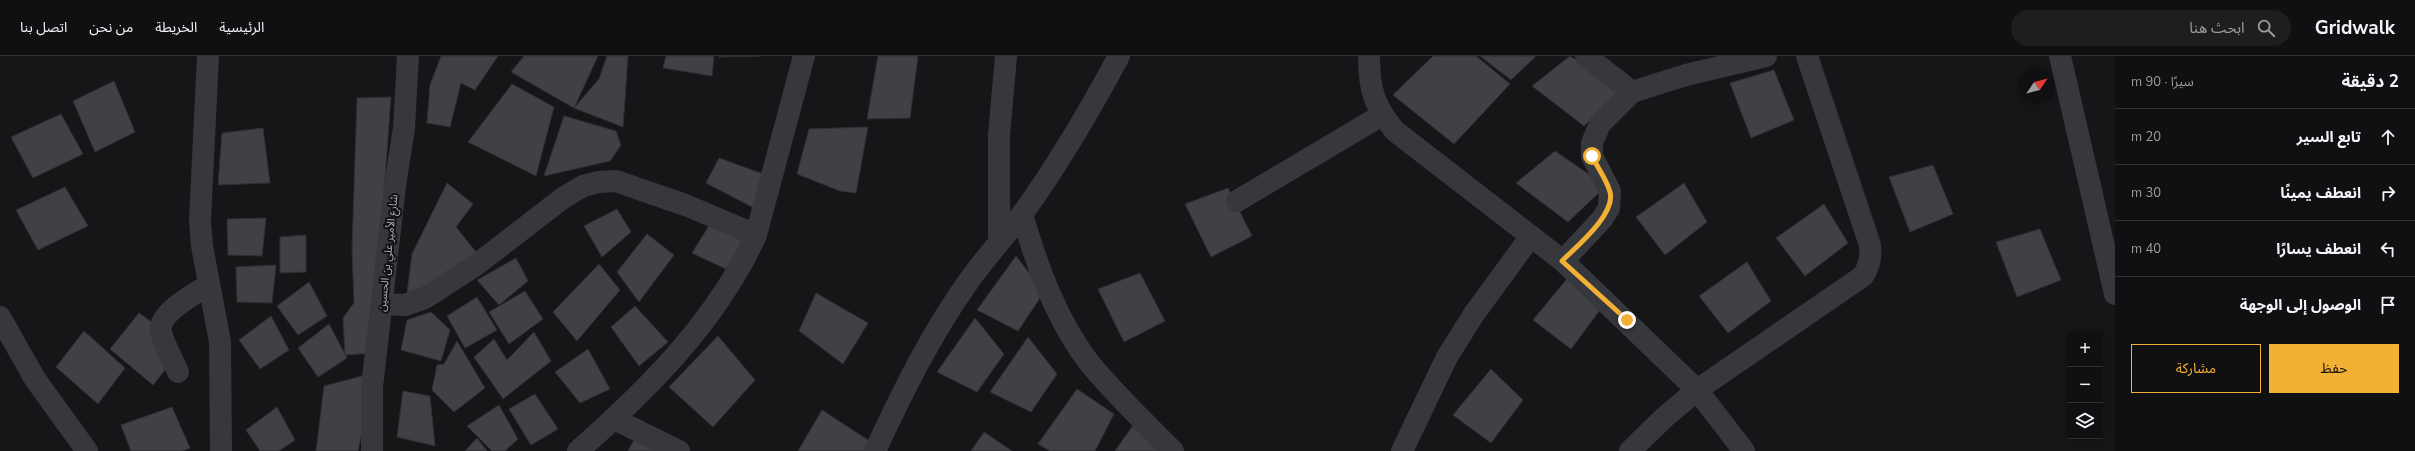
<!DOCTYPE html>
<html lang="ar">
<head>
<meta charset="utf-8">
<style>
	:root { --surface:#101012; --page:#1e1e20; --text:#f1f3f6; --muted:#9c9d9f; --line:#303032; --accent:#f2b134 }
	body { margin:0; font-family:"Nunito Sans","Noto Sans Arabic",sans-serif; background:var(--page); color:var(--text); direction:rtl }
	.controls { position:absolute; right:12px; bottom:12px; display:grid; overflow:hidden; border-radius:0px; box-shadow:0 2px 10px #0003 }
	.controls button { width:36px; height:36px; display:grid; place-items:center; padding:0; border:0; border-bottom:1px solid var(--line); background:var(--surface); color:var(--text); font:20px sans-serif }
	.compass { position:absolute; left:2019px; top:12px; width:36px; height:36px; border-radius:50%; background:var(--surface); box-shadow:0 2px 10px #0003; rotate:55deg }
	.stop { position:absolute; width:12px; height:12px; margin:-9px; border:3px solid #f2b134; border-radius:50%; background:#fff }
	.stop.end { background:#f2b134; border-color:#fff; box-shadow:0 1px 4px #0008 }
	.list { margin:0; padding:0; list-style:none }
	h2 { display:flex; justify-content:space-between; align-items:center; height:52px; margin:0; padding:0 16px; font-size:17px }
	h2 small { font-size:13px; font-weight:400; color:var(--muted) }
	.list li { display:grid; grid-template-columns:26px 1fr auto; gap:12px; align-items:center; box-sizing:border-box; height:56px; padding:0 16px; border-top:1px solid var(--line) }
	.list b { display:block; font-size:15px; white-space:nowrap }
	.list em { font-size:13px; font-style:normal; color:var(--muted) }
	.actions { display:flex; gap:8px; padding:12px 16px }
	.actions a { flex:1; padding:9px 0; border:1px solid var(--accent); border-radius:0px; text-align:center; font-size:14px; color:var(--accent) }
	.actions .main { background:var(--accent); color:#111 }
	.icon { flex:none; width:22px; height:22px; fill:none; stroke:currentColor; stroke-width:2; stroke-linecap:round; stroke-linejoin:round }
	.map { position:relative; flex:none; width:2115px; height:395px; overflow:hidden; direction:ltr }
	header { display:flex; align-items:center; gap:24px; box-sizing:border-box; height:56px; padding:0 20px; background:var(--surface); border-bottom:1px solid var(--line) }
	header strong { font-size:19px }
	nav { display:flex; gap:22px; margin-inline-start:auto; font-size:14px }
	.search { width:280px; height:36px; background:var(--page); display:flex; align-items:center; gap:10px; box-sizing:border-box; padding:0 14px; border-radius:22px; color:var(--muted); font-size:15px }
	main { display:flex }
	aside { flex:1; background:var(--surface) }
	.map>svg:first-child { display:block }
	.building { fill:#404145; stroke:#303034 }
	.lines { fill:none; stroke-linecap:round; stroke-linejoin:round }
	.minor { stroke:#37383d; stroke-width:22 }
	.route { stroke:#f2b134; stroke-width:5 }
	.labels { text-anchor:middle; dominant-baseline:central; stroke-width:4; stroke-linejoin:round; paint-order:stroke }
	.street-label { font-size:11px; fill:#a8adb8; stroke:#111113 }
</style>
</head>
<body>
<header>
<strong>Gridwalk</strong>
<div class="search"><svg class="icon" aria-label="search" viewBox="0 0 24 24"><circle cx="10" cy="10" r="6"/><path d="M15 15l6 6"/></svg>ابحث هنا</div>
<nav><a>الرئيسية</a><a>الخريطة</a><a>من نحن</a><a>اتصل بنا</a></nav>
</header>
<main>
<aside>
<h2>2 دقيقة<small>سيرًا · 90 m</small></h2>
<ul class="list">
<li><svg class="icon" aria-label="ahead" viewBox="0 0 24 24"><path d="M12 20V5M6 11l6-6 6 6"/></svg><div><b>تابع السير</b></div><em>20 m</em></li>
<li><svg class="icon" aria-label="right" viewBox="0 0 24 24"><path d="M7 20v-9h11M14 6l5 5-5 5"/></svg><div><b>انعطف يمينًا</b></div><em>30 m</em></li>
<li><svg class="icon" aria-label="left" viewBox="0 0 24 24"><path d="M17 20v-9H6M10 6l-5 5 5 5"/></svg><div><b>انعطف يسارًا</b></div><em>40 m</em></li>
<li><svg class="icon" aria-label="arrive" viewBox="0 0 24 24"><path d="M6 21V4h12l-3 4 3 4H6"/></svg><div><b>الوصول إلى الوجهة</b></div></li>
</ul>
<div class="actions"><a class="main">حفظ</a><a>مشاركة</a></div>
</aside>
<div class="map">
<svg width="2115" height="395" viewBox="0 0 2115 395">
	<rect width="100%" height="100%" fill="#161618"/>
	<g class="building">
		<path d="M441,0H498L475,34L461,27L450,71L427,67L430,29Z"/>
		<path d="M524,0H598L574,52L511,16Z"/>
		<path d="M607,0H628L623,71L574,52L599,23Z"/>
		<path d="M666,0H714L712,20L663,12Z"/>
		<path d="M719,0H760L719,1Z"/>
		<path d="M878,0H918L910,62L867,63Z"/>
		<path d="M1433,0H1476L1510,28L1454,88L1393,39Z"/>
		<path d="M1480,0H1536L1511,24Z"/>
		<path d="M1570,0L1622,33L1584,70L1532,30Z"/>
		<path d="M1774,14L1794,64L1751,82L1730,27Z"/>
		<path d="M114,25L135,76L95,96L73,45Z"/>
		<path d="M512,28L554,51L536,120L468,86Z"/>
		<path d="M391,41L372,297L345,299L343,262L354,247L352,194L357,42Z"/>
		<path d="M61,58L83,98L33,122L11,81Z"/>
		<path d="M564,60L616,75L621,89L610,105L544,120Z"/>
		<path d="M868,71L856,137L840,135L797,118L809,73Z"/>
		<path d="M263,72L270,127L218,129L222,77Z"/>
		<path d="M1555,95L1606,130L1568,166L1516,127Z"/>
		<path d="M719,102L763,118L756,153L706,127Z"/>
		<path d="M1933,109L1953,158L1910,176L1889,121Z"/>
		<path d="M447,127L473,148L456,171L480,201L426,232L407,237L412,198Z"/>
		<path d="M1684,127L1707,166L1665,199L1636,161Z"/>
		<path d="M65,131L88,170L38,194L16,154Z"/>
		<path d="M1228,132L1252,180L1211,201L1185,148Z"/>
		<path d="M1824,148L1848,187L1805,220L1776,182Z"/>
		<path d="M617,153L631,176L602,201L584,170Z"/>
		<path d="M266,162L262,200L228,199L227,163Z"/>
		<path d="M710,168L746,187L730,215L692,197Z"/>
		<path d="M2040,173L2061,224L2017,241L1996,186Z"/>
		<path d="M647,178L674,199L639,246L617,216Z"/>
		<path d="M306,179V216L280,217V181Z"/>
		<path d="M1016,200L1044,236L1018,275L977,254Z"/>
		<path d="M516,202L528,225L499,249L477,224Z"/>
		<path d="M1747,206L1771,245L1728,277L1699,240Z"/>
		<path d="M599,208L620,234L577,285L553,256Z"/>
		<path d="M276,209L272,247L237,246L236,211Z"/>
		<path d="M1140,217L1165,265L1124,286L1098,233Z"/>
		<path d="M1571,218L1603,250L1571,293L1533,264Z"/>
		<path d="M309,226L327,260L298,279L277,250Z"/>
		<path d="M525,235L543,263L509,288L489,256Z"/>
		<path d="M816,237L868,267L843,308L799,275Z"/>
		<path d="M477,241L497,274L465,292L447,260Z"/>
		<path d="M635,250L668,286L639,310L611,271Z"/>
		<path d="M431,256L450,274L441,305L401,294L407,264Z"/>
		<path d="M139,257L156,269L164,297L165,314L153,329L110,293Z"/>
		<path d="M271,260L289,294L260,313L239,284Z"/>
		<path d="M975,262L1004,298L977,336L937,316Z"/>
		<path d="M329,268L347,302L318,321L298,292Z"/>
		<path d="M84,275L125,312L98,348L56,311Z"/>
		<path d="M534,276L551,305L503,343L474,301L494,283L507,304Z"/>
		<path d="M718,280L755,324L713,371L669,331Z"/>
		<path d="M1028,281L1057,318L1031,356L990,336Z"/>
		<path d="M457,285L485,332L454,356L432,334L437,309L444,308Z"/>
		<path d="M588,293L610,333L580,347L555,316Z"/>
		<path d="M1491,313L1523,344L1491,387L1453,359Z"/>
		<path d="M362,320L366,357L358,395H316L324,330Z"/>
		<path d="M1077,333L1114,358L1095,395H1050L1038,388Z"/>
		<path d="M403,335L430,340L435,390L397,381Z"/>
		<path d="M535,338L558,373L531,389L509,353Z"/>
		<path d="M499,349L518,383L505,395H492L467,370Z"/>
		<path d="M172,351L190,392L183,395H131L121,369Z"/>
		<path d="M277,351L295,384L279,395H260L246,374Z"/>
		<path d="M822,354L868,384L864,395H798Z"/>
		<path d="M1134,368L1161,395H1115Z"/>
		<path d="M984,376L1012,395H971Z"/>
		<path d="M636,380L663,395H628Z"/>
		<path d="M477,382L487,395H465Z"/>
	</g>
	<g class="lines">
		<g class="minor">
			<path d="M208,0L200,164L202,190L220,286L221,395"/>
			<path d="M1369,0C1369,33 1374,50 1395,75L1563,205L1697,334L1744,395"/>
			<path d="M1586,0L1632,36"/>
			<path d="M2060,0L2115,238"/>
			<path d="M1237,145L1382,59"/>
			<path d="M1022,158C1037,210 1057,266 1091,309C1116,339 1145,367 1173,395"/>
			<path d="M999,184V79L1006,0"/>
			<path d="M1563,205L1602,163L1609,152L1610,135L1592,100V87L1600,68L1632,36L1686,19L1766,0"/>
			<path d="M382,248L405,249L425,242L476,209L563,142L583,130L599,126L616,125L688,150L756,179"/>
			<path d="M0,261L35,323L87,395"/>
			<path d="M178,316C173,303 164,290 161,276C157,257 195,238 208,229"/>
			<path d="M614,363L679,395"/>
			<path d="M372,395V331L395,130L404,72L408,0"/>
			<path d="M578,395C648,333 717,265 756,179L804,0"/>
			<path d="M875,395C902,337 931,278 968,226C985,202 1005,180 1023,157C1059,107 1090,54 1119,0"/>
			<path d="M1402,395L1447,301L1474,258L1531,180"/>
			<path d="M1630,395L1665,361L1697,334L1863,220C1870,209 1871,201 1870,189L1807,0"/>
		</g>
	</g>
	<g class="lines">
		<path class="route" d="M1592,100C1597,111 1607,124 1610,136C1616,158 1577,190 1562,205L1627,264"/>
	</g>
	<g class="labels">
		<g class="street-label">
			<text transform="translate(388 197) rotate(-84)">شارع الأمير علي بن الحسين</text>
		</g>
	</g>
</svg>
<div class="controls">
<button>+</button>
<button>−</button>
<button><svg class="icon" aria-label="layers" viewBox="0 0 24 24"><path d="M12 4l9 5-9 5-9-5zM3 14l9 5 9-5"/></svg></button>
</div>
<svg class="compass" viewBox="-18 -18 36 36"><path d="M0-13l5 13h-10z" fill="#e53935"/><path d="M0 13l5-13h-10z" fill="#9c9d9f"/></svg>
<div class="stop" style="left:1592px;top:100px"></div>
<div class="stop end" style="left:1627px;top:264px"></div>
</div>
</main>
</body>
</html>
